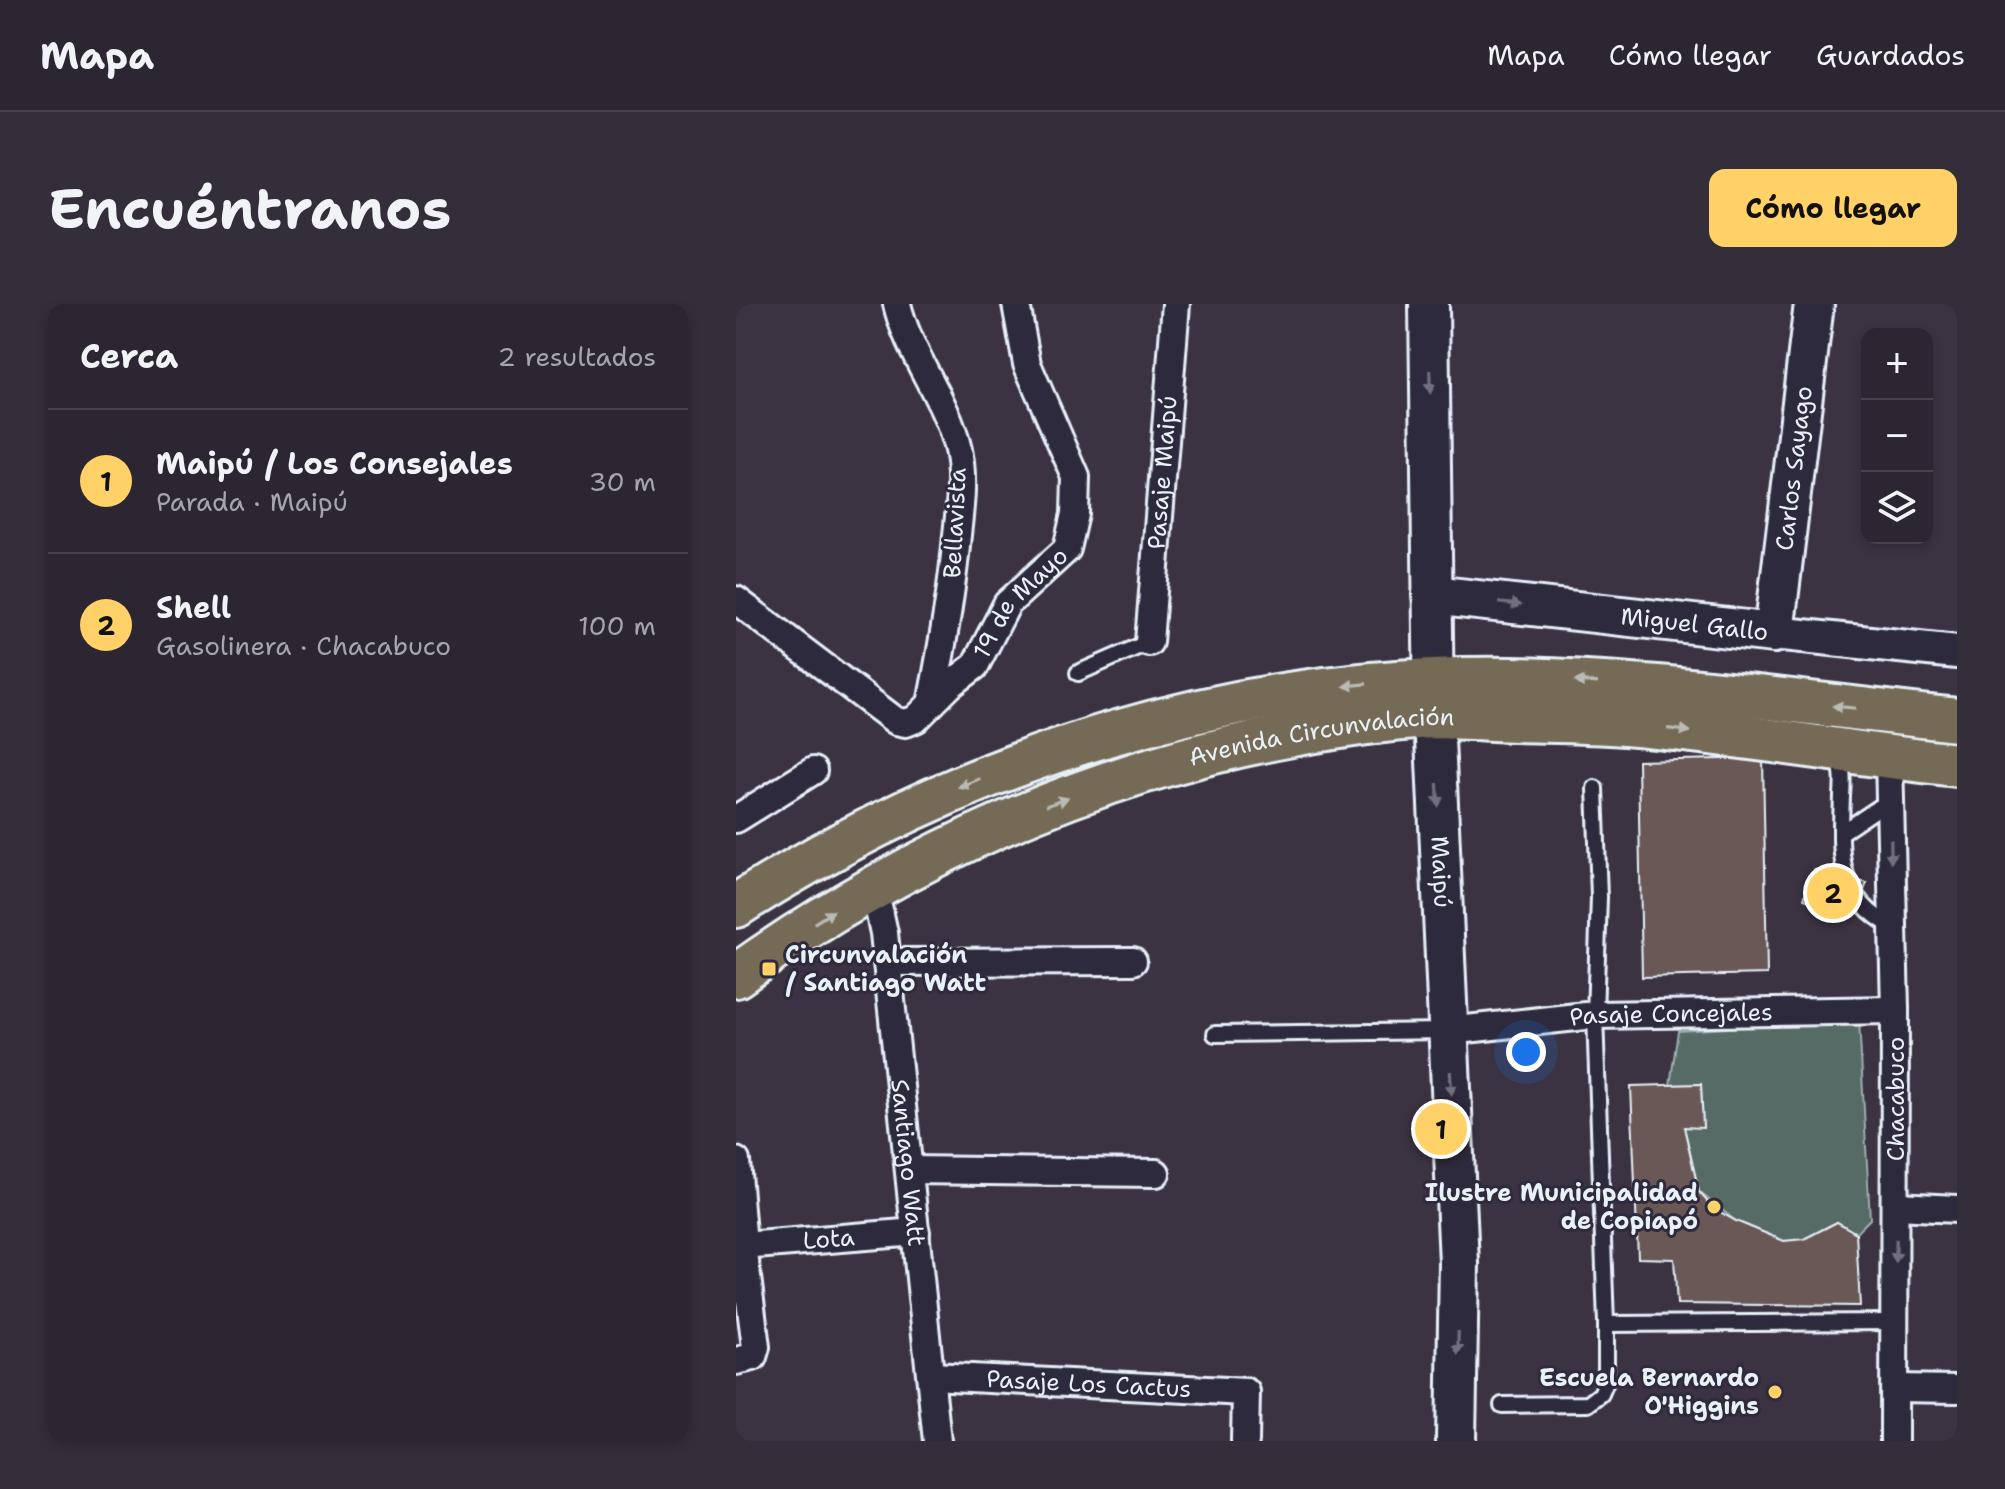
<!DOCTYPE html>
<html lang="es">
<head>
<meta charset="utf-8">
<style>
	:root { --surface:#2c2632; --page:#342e3a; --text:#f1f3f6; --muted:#a6a5ac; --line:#48434d; --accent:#ffd166 }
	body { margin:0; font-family:"Shantell Sans",sans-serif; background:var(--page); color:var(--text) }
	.controls { position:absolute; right:24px; top:24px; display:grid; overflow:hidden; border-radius:16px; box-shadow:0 4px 12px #0003 }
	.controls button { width:72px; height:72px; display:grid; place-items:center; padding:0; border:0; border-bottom:2px solid var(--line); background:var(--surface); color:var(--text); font:40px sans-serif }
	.you { position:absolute; left:790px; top:748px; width:28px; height:28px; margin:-20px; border:6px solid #fff; border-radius:50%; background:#1a73e8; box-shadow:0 0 0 12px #1a73e833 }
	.badge { display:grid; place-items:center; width:52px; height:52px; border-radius:50%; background:var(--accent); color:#111; font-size:26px; font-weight:700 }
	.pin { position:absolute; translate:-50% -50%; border:4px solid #fff; box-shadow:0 2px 8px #0006 }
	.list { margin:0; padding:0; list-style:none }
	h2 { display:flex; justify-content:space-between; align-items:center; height:104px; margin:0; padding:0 32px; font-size:34px }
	h2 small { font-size:26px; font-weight:400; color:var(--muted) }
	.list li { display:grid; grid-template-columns:52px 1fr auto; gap:24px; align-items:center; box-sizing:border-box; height:144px; padding:0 32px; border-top:2px solid var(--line) }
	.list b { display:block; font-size:30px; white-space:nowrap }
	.list p { margin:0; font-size:26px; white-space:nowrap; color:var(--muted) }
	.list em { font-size:26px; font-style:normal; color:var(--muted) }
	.icon { flex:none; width:44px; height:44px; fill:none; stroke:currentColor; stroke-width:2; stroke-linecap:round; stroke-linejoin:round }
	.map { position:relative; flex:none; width:1221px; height:1137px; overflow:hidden; border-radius:16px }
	header { display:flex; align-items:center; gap:48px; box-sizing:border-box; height:112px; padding:0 40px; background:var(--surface); border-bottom:2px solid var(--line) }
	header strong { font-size:38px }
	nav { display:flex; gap:44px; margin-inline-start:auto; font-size:28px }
	.intro { display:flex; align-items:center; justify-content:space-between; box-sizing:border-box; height:192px; padding:0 48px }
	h1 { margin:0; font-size:56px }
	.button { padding:20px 36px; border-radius:16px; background:var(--accent); color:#111; font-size:28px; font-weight:700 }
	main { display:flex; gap:48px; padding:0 48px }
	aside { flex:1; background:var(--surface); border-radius:16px; box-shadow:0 4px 12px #0003 }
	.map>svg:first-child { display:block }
	.green { fill:#566b66; stroke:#9faeaf; stroke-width:2 }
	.building { fill:#695957; stroke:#e8f1f8; stroke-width:2 }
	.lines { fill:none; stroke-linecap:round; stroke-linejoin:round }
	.service-casing { stroke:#e8f1f8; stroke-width:20 }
	.minor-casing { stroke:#e8f1f8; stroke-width:32 }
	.tertiary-casing { stroke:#e8f1f8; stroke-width:38 }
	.secondary-casing { stroke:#e8f1f8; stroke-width:44 }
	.primary-casing { stroke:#e8f1f8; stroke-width:48 }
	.service { stroke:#2f2a3d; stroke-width:14 }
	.minor { stroke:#2f2a3d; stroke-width:26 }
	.tertiary { stroke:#2f2a3d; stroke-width:32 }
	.secondary { stroke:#2f2a3d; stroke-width:38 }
	.primary { stroke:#746b55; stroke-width:42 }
	.oneway { fill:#70707e }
	.oneway2 { fill:#babbb7 }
	.poi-dot { fill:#ffd166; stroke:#2f2a3d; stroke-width:3 }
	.labels { text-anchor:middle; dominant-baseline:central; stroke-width:6; stroke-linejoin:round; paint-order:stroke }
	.street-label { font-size:24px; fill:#e8f1f8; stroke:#2f2a3d }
	.poi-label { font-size:24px; font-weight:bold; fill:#e8f1f8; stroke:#2f2a3d; text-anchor:end }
</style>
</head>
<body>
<header>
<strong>Mapa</strong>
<nav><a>Mapa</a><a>Cómo llegar</a><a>Guardados</a></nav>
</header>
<div class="intro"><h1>Encuéntranos</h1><a class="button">Cómo llegar</a></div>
<main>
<aside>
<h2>Cerca<small>2 resultados</small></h2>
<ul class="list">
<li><span class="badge">1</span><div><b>Maipú / Los Consejales</b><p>Parada · Maipú</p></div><em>30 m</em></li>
<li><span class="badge">2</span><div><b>Shell</b><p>Gasolinera · Chacabuco</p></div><em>100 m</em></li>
</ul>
</aside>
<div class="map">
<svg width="1221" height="1137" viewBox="0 0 1221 1137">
	<rect width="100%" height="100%" fill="#3b3342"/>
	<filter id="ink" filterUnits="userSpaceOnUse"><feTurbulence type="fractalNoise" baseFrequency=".0125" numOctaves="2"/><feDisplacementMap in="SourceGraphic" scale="16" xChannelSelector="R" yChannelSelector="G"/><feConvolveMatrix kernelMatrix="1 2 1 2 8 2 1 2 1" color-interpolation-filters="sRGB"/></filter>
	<g filter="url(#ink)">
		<path class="green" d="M1123,716L1134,915L1120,929L1101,918L1068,935L1048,937L1000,917L963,888L948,823H967L965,780L934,781L942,727Z"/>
		<g class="building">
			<path d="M1027,454L1031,670L906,673L902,457Z"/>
			<path d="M1078,566L1131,579L1118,612L1068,595Z"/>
			<path d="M965,780L967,824L948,823L963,888L977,904L1000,917L1048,937L1068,935L1101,918L1120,929L1124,1002L941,1000L938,955L902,954L895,782Z"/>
		</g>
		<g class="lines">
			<g class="service-casing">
				<g id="service">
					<path d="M342,369L413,338"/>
					<path d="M1100,450C1108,463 1107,477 1106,492C1104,549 1099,592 1157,623"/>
					<path d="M1105,529L1154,496"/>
					<path d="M479,730L711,727"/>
					<path d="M870,1020L1159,1018"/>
					<path d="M766,1101L852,1100L865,1090L870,1078V1020L859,711L863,593L859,484"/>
				</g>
			</g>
			<g class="minor-casing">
				<g id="minor">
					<path d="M161,0C173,51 210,94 222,146C228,174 224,204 221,231C216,289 206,344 195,400"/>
					<path id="s1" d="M0,296L160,417L170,419L180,415L214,381L239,362L271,300L331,245L339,210L340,173L291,60L280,0"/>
					<path id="s2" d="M413,338L440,0"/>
					<path d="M1153,453L1159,706L1158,1137"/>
					<path d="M0,515L77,467"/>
					<path id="s3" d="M138,583L148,629L201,1137"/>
					<path d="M151,658L397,657"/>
					<path id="s4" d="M712,727L859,711L1159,706"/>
					<path d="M0,857L7,942L20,1043L17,1053L0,1057"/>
					<path d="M173,866L420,869"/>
					<path d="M1160,902L1221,905"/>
					<path id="s5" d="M7,942L180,928"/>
					<path id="s6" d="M195,1072L510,1088L509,1137"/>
					<path d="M1159,1084L1221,1085"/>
				</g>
			</g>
			<g class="tertiary-casing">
				<path id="tertiary" d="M1038,329L1221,348"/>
			</g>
			<g class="secondary-casing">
				<g id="secondary">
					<path id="s7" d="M693,0L698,413L723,959L720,1137"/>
					<path id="s8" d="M696,291L1038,329L1078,0"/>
				</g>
			</g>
			<g class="primary-casing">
				<g id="primary">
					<path d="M0,602C232,453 500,370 777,375C925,378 1074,400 1221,416"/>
					<path id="s9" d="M0,672C166,553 355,468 556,431C602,423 649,415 696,413C724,413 752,415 780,416C816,417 853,417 889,420C1000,429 1110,449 1221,461"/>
				</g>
			</g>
			<use href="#service" class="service"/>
			<use href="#minor" class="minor"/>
			<use href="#tertiary" class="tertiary"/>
			<use href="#secondary" class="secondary"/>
			<use href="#primary" class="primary"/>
		</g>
		<defs><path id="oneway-solid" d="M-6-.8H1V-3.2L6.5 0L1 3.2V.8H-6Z" transform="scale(2)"/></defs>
		<g class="oneway">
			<use href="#oneway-solid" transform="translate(694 78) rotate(89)"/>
			<use href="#oneway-solid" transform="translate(774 300) rotate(6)"/>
			<use href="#oneway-solid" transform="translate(702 491) rotate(87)"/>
			<use href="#oneway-solid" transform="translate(1155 547) rotate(89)"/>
			<use href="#oneway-solid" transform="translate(715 779) rotate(87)"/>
			<use href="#oneway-solid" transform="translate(1160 947) rotate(91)"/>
			<use href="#oneway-solid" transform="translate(722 1039) rotate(91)"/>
		</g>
		<g class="oneway2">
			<use href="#oneway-solid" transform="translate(850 378) rotate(-176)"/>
			<use href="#oneway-solid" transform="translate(619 381) rotate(175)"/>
			<use href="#oneway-solid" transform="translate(1108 403) rotate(-174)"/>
			<use href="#oneway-solid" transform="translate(943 426) rotate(7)"/>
			<use href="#oneway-solid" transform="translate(233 479) rotate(158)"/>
			<use href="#oneway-solid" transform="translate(321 498) rotate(-20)"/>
			<use href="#oneway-solid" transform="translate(88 613) rotate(-32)"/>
		</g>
	</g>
	<g class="poi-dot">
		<rect x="25" y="657" width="16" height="16" rx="4"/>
		<circle cx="978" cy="903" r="8"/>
		<circle cx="1039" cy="1088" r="8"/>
	</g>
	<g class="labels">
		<g class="street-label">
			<text stroke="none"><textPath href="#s8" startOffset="510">Carlos Sayago</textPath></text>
			<text stroke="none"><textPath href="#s2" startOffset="170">Pasaje Maipú</textPath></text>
			<text transform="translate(219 219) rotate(-87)">Bellavista</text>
			<text stroke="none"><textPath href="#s1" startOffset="380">19 de Mayo</textPath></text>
			<text stroke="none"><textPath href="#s8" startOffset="264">Miguel Gallo</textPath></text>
			<text stroke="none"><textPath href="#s9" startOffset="640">Avenida Circunvalación</textPath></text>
			<text stroke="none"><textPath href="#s7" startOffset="568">Maipú</textPath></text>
			<text stroke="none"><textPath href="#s4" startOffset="224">Pasaje Concejales</textPath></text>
			<text transform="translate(1160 795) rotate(-90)">Chacabuco</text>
			<text stroke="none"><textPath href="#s3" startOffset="278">Santiago Watt</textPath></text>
			<text stroke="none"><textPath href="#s5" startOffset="86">Lota</textPath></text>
			<text stroke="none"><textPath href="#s6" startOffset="158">Pasaje Los Cactus</textPath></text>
		</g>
		<g class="poi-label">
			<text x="49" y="651" text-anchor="start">Circunvalación<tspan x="49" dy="28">/ Santiago Watt</tspan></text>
			<text x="962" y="889">Ilustre Municipalidad<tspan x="962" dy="28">de Copiapó</tspan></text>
			<text x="1023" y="1074">Escuela Bernardo<tspan x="1023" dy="28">O'Higgins</tspan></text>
		</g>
	</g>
</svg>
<div class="controls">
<button>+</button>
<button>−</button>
<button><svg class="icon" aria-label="layers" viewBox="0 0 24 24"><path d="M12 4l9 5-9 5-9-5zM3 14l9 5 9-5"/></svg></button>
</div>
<div class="you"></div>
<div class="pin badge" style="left:705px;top:825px">1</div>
<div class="pin badge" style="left:1097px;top:589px">2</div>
</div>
</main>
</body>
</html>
